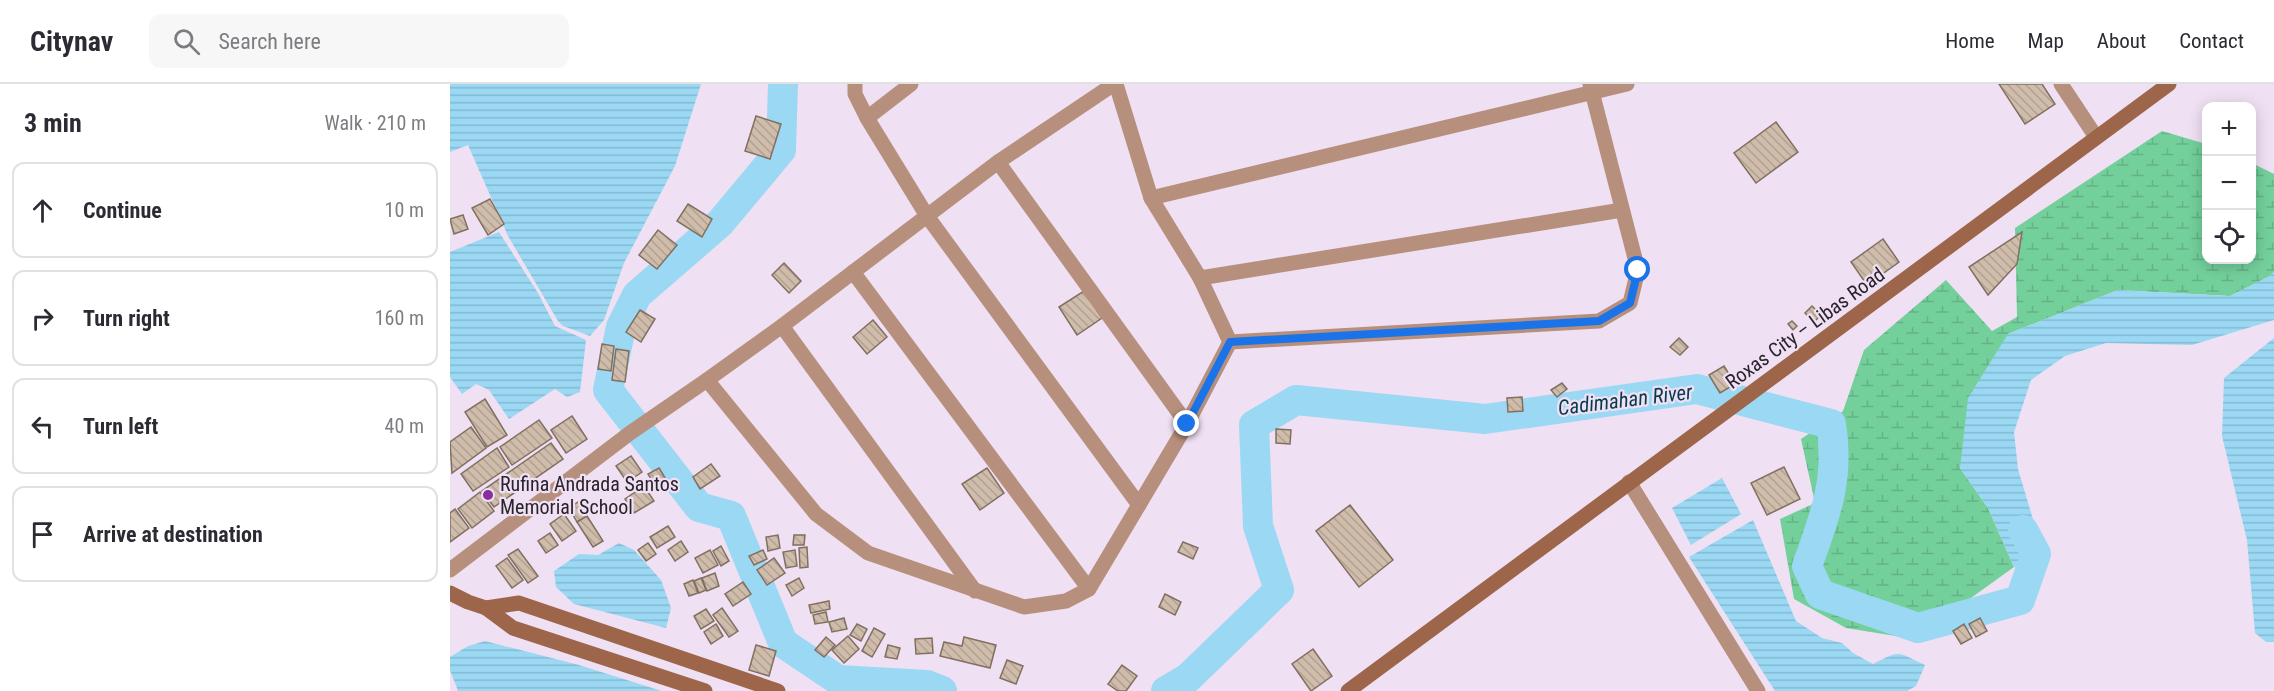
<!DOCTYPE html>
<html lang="en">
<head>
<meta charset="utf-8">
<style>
	:root { --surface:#fff; --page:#f7f7f7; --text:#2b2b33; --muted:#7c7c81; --line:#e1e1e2 }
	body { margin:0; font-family:"Roboto Condensed",sans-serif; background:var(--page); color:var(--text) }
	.controls { position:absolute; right:18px; top:18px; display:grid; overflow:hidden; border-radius:12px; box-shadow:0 3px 15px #0003 }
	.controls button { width:54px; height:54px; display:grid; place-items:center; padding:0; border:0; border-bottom:2px solid var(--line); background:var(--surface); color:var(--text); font:30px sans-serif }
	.stop { position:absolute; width:18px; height:18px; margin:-14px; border:4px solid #1a73e8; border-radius:50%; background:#fff }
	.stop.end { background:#1a73e8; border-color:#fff; box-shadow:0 2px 6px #0008 }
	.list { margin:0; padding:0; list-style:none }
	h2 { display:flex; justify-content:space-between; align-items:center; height:78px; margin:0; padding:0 24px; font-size:26px }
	h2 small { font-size:20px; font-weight:400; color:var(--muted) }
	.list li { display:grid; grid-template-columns:39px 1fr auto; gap:18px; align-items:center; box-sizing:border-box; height:96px; margin:0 12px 12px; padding:0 12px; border:2px solid var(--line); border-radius:12px }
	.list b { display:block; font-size:22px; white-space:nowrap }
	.list em { font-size:20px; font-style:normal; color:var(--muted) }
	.icon { flex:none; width:33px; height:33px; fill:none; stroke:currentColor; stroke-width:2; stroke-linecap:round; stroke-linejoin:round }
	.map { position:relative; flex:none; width:1824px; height:607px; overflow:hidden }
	header { display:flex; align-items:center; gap:36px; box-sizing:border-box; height:84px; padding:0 30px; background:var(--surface); border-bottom:2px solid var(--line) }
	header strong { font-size:28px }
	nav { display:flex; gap:33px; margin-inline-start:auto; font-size:21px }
	.search { width:420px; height:54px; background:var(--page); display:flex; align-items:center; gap:15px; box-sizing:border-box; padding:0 21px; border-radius:12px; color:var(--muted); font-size:22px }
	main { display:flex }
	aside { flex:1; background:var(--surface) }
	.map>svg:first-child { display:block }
	.wetland { fill:url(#wetland-marsh) }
	.water { fill:url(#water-rules) }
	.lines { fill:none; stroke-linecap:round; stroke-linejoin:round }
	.river { stroke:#9bd8f4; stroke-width:30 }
	.building { fill:url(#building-back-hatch); stroke:#817061; stroke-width:1.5 }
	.street { stroke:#b7907d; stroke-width:15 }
	.secondary { stroke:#9d664a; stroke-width:15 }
	.route { stroke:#1a73e8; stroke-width:8 }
	.poi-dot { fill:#892f9b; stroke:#f0e0f3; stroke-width:2 }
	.labels { text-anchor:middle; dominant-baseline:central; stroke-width:4.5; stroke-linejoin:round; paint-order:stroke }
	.street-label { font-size:20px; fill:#29232b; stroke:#f0e0f3 }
	.poi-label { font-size:20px; fill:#29232b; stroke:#f0e0f3; text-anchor:start }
	.water-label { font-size:21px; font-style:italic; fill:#053b4d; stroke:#f0e0f3 }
</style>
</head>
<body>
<header>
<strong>Citynav</strong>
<div class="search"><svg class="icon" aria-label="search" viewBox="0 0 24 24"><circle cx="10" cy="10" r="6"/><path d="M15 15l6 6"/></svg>Search here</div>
<nav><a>Home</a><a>Map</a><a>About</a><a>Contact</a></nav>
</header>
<main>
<aside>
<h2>3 min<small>Walk · 210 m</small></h2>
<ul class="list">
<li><svg class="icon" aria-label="ahead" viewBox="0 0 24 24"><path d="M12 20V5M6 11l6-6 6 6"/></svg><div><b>Continue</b></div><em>10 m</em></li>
<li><svg class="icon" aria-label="right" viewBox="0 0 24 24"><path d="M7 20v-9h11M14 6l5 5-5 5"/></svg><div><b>Turn right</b></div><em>160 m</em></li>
<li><svg class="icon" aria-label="left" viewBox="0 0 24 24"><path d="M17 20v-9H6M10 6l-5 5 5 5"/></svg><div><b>Turn left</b></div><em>40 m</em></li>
<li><svg class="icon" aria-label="arrive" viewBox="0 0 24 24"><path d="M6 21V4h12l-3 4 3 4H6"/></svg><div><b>Arrive at destination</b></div></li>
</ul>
</aside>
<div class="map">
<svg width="1824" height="607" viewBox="0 0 1824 607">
	<defs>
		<pattern id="wetland-marsh" width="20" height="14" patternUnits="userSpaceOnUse" patternTransform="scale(1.5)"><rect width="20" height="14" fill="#73d09b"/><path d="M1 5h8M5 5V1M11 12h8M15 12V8" fill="none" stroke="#64b286"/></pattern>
		<pattern id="water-rules" width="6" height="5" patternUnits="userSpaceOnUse" patternTransform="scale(1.5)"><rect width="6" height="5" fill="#9bd8f4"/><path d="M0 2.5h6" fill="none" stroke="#86b9d1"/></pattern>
		<pattern id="building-back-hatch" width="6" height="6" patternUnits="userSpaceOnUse" patternTransform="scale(1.5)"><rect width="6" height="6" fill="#cfbcab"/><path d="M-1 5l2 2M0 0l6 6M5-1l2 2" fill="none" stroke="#b2a193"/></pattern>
	</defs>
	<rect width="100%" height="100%" fill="#f0e0f3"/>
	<path class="wetland" d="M1712,47L1756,60V176H1802V79L1824,90V188L1820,192L1780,212L1668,206L1558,250L1510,384L1538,424L1564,483L1464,555L1396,544L1344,515L1330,435L1365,419L1351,355L1393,327L1414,266L1496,196L1542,247L1567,233L1565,144Z"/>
	<g class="water">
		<path d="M0,0H251L225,82L174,179L154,236L140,252L113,242L108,237L58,152L18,61L0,68Z"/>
		<path d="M49,148L88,209L105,242L136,256L130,308L117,313L105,305L59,335L39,306L26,300L12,310L0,293V168Z"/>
		<path d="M1824,188V236L1742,261L1656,259L1615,272L1581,296L1564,348L1568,385L1585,442L1593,482L1564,483L1538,424L1510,384L1518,314L1558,250L1668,206L1780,212L1820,192Z"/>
		<path d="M1824,254V558H1816L1805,549L1797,456L1772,352L1774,294Z"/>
		<path d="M1272,394L1291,430L1241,461L1222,424Z"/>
		<path d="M1303,436L1346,537L1372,554L1392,559L1403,569L1423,580C1452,565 1447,568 1475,581L1466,602L1457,607H1325L1239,473Z"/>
		<path d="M169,459L184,466L211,496L221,524L216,544L124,520L106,503L104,487L129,470L148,471Z"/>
		<path d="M35,557L129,581L212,607H8L0,586V573L18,562Z"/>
	</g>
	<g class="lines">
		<g class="river">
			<path d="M333,0L331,66L270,139L187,211L171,243L158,306L249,423L281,432L333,559L388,596L477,601L492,607"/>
			<path d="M716,607L738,594L829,506L808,442L804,341L846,316L1035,335L1247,305L1381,340C1390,394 1375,433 1357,482L1370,510L1468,544L1570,516L1586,470L1573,446"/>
		</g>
	</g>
	<g class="building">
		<path d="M1549,0H1592L1605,20L1575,40Z"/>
		<path d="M306,32L331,40L320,75L295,67Z"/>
		<path d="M1326,38L1348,68L1306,99L1284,69Z"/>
		<path d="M40,115L54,140L38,151L22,124Z"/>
		<path d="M238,120L262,135L252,153L227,137Z"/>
		<path d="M13,131L18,145L4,150L0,135Z"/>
		<path d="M208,146L227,161L207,185L189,171Z"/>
		<path d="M1572,148L1567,180L1538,211L1519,183Z"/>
		<path d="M1433,155L1449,178L1417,201L1401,178Z"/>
		<path d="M334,179L351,197L339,209L322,191Z"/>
		<path d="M634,207L652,234L627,251L609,223Z"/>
		<path d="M1362,222L1371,231L1364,238L1355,229Z"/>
		<path d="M190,226L205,235L191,258L176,248Z"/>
		<path d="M423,236L437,253L417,270L403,253Z"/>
		<path d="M1342,237L1347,242L1343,246L1338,240Z"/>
		<path d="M1229,254L1238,263L1230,271L1220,263Z"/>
		<path d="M152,260L164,262L161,287L148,285Z"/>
		<path d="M166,265L179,267L175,298L162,296Z"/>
		<path d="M1274,282L1285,300L1270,309L1259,291Z"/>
		<path d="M1112,299L1117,305L1107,313L1101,306Z"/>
		<path d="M1072,313L1073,327L1058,328L1057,314Z"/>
		<path d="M35,315L57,351L37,363L15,328Z"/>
		<path d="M122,332L137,355L116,369L101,346Z"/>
		<path d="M89,336L102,354L62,381L50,363Z"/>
		<path d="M21,343L36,364L2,389L0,358Z"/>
		<path d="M826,345L841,346L840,360L826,359Z"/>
		<path d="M101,359L113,375L44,423L32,407Z"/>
		<path d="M47,364L59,383L23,407L11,390Z"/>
		<path d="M181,372L192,388L177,398L166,382Z"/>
		<path d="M261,380L270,392L250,405L243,393Z"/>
		<path d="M1334,383L1350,415L1317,431L1301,399Z"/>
		<path d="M209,384L217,397L206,403L198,390Z"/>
		<path d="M537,384L554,409L530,426L512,400Z"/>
		<path d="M194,402L204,417L184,429L175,415Z"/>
		<path d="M30,408L44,427L22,444L8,425Z"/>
		<path d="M128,418L137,432L127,438L119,424Z"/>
		<path d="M900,421L943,476L909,503L866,447Z"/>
		<path d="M5,425L19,444L0,458V429Z"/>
		<path d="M114,430L126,447L112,457L100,440Z"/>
		<path d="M137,432L153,457L143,463L127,438Z"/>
		<path d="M218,442L225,453L207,464L200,453Z"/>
		<path d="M100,449L108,461L96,469L88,457Z"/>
		<path d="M328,451L330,464L318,467L316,453Z"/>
		<path d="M344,451H355L354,461H343Z"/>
		<path d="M231,457L238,468L225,477L218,466Z"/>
		<path d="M733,458L748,464L743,475L728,468Z"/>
		<path d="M198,459L206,470L196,477L188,466Z"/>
		<path d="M271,462L279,477L271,482L263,467Z"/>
		<path d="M357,463L358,483L350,484L349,464Z"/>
		<path d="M68,465L88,492L78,499L58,471Z"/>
		<path d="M260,466L268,481L253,489L245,474Z"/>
		<path d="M313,466L317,475L304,481L299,472Z"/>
		<path d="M345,466L347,482L336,484L333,468Z"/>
		<path d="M57,474L73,496L62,504L46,482Z"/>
		<path d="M324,474L335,489L317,501L307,486Z"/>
		<path d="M265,489L269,502L257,507L252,494Z"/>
		<path d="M251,494L256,506L249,509L244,497Z"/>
		<path d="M349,494L354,504L342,512L336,501Z"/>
		<path d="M243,496L248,509L239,512L234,500Z"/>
		<path d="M293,498L301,510L283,522L275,510Z"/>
		<path d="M715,510L731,518L725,531L709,523Z"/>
		<path d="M379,517L380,525L361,529L359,521Z"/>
		<path d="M272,524L288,547L279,553L263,531Z"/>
		<path d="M256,525L264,537L251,545L244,532Z"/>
		<path d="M376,528L378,538L365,540L363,531Z"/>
		<path d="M394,534L397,545L382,548L379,538Z"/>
		<path d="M1530,534L1537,547L1526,553L1519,540Z"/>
		<path d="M266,540L273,552L261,560L254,548Z"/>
		<path d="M407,540L417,545L411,557L400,551Z"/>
		<path d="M1514,540L1522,554L1511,560L1503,547Z"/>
		<path d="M424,544L435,550L422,573L412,567Z"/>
		<path d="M398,552L409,565L394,579L382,566Z"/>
		<path d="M376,553L385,561L374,573L365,566Z"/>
		<path d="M514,553L546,561L540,584L490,572L494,558L512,562Z"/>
		<path d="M482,554L483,569L466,570L465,555Z"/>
		<path d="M306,561L326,567L319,592L299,586Z"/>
		<path d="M438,561L450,564L447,575L435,573Z"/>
		<path d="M863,565L882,592L861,607L842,580Z"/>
		<path d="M557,576L573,582L566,600L550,594Z"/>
		<path d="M672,581L687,592L676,607H668L658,600Z"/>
	</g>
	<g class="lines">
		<g class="street">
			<path d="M405,0V10L417,34L477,132L689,421"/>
			<path d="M1611,0L1646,53"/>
			<path d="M417,34L461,0"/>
			<path d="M548,78L737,340"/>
			<path d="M701,114L1177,0"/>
			<path d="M403,188L639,505"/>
			<path d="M750,194L1172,126"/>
			<path d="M332,242L525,507"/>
			<path d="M780,258L1149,237L1180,219L1188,186L1140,0"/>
			<path d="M257,296L366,430L418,469L574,523L616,517L639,505L737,340L780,258L750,194L701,114L666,0"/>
			<path d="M1179,398L1308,607"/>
			<path d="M0,486L180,349L257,296L332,242L548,78L664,0"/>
		</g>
		<g class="secondary">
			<path d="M0,509L18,518L36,524L63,544L255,607"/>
			<path d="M36,524L69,519L328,607"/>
			<path d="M898,607L1719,0"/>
		</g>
	</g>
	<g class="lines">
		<path class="route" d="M737,340L780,258L1149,237L1180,219L1188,186"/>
	</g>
	<circle class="poi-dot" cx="38" cy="411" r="6"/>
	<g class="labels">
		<g class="street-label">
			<text transform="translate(1355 244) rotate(-36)">Roxas City – Libas Road</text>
		</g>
		<g class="poi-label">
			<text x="50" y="400">Rufina Andrada Santos<tspan x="50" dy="23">Memorial School</tspan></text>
		</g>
		<g class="water-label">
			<text transform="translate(1175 316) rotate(-7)">Cadimahan River</text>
		</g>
	</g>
</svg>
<div class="controls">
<button>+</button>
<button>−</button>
<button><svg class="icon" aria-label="locate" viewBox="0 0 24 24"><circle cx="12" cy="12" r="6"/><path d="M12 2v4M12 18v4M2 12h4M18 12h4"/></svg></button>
</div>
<div class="stop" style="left:1188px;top:186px"></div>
<div class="stop end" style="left:737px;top:340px"></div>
</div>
</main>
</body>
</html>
